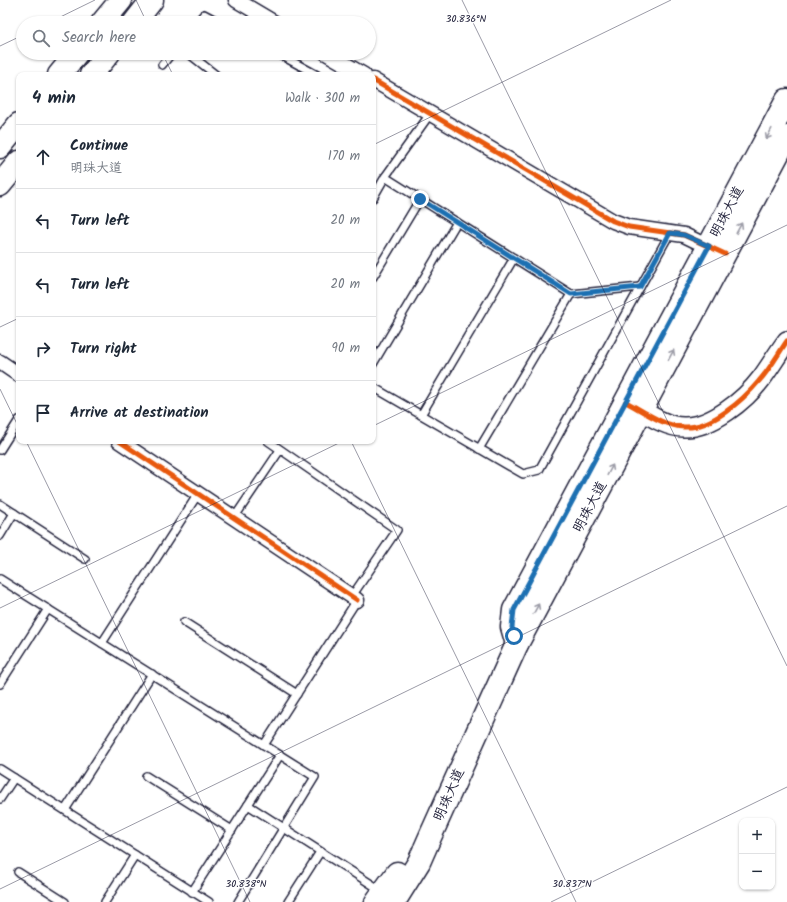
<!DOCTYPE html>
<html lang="en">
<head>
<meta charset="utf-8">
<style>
	:root { --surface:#fff; --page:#f6f6f7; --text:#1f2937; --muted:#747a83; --line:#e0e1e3 }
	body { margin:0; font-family:Kalam,"LXGW WenKai TC",sans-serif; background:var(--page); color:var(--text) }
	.controls { position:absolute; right:12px; bottom:12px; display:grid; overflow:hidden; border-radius:8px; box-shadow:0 1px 3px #0004 }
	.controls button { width:36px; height:36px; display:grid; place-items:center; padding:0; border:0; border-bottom:1px solid var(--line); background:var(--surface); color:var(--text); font:20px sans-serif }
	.stop { position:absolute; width:12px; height:12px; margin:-9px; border:3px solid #1f6fb2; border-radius:50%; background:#fff }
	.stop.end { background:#1f6fb2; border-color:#fff; box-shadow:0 1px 4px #0008 }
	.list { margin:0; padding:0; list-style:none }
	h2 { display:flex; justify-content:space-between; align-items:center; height:52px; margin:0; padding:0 16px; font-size:17px }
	h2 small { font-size:13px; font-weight:400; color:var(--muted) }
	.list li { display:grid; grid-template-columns:26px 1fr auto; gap:12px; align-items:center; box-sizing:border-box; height:64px; padding:0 16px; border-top:1px solid var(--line) }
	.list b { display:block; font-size:15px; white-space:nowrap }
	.list p { margin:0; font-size:13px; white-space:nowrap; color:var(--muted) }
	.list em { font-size:13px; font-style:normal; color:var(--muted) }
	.icon { flex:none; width:22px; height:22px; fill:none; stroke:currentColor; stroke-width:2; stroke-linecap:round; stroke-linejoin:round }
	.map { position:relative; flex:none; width:787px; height:902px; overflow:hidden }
	.search { position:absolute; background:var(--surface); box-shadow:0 1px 3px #0004; left:16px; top:16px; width:360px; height:44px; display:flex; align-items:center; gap:10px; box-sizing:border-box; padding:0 14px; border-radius:22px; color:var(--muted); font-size:15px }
	.panel { position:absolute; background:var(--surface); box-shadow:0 1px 3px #0004; left:16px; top:72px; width:360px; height:372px; border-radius:8px }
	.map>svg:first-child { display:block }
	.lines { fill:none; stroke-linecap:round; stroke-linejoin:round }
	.lane-casing { stroke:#22223b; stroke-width:10 }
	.street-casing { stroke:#22223b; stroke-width:17 }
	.secondary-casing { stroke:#22223b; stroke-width:22 }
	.primary-casing { stroke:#22223b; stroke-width:25 }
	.lane { stroke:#fff; stroke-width:7 }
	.street { stroke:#fff; stroke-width:14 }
	.secondary { stroke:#fff; stroke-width:19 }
	.primary { stroke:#fff; stroke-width:22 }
	.cycleway-casing { stroke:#fff; stroke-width:8 }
	.cycleway { stroke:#e8590c; stroke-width:5 }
	.oneway { stroke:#9c9ca7 }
	.route { stroke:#1f6fb2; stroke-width:5 }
	.ticks { fill:none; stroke:#22223b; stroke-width:1; stroke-opacity:0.45 }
	.labels { text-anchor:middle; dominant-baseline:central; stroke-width:3; stroke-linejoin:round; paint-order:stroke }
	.street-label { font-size:14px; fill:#22223b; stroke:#fff }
	.ticks-label { font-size:10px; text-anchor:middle; fill:#22223b; stroke:#fff; stroke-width:3; stroke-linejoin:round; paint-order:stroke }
</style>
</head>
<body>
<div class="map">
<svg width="787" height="902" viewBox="0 0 787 902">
	<rect width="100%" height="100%" fill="#fff"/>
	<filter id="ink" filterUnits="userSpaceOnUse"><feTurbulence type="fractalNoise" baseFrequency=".025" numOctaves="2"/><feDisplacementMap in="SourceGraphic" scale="8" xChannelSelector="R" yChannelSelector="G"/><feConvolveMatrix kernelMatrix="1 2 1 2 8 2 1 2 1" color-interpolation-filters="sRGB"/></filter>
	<g filter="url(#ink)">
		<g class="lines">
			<g class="lane-casing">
				<g id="lane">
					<path d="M196,23L204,14L221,23"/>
					<path d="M188,53L216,75"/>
					<path d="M277,53L317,75"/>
					<path d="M162,65L172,53"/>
					<path d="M385,177L571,294L640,287"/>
					<path d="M373,198L385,177L430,114"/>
					<path d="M373,277L420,199"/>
					<path d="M373,364L457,222"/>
					<path d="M373,387L523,474L539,470L670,233"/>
					<path d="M421,415L514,258"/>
					<path d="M268,441L397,530L352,596"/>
					<path d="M479,449L571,294"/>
					<path d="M0,450L19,420"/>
					<path d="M0,504L85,559"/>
					<path d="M234,518L280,450"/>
					<path d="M0,536L14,513"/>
					<path d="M0,579L315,777L238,902"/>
					<path d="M184,622L297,694"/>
					<path d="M102,643L198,494"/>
					<path d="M0,684L48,609"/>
					<path d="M264,745L357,600"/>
					<path d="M0,769L209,902"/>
					<path d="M146,776L232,830"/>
					<path d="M0,799L14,778"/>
					<path d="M248,805L382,891"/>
					<path d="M65,810L152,674"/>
					<path d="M18,872L65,902"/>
					<path d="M192,892L280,755"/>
					<path d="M105,902L135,855"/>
					<path d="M288,902L320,852"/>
				</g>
			</g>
			<g class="street-casing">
				<g id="street">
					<path d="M236,0L275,23"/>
					<path d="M326,53L364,75"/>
					<path d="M373,80L613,221L629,227L684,235L715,250"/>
					<path d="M0,362L19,375"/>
					<path d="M119,441L357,600"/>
				</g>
			</g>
			<g class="secondary-casing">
				<path id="secondary" d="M629,403C645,412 666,428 685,427C712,427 745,400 761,379C770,367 778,353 787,341"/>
			</g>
			<g class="primary-casing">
				<g id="primary">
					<path d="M102,23L121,0"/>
					<path d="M134,23L152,0"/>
					<path d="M59,75L77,53"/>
					<path d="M91,75L109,53"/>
					<path d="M0,147L19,124"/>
					<path d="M0,185L19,162"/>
					<path d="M517,644L512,627L514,610L787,100"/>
					<path d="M376,902L397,873"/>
					<path d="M394,902L419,862L430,837L517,644L787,137"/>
				</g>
			</g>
			<use href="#lane" class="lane"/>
			<use href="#street" class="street"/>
			<use href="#secondary" class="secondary"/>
			<use href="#primary" class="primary"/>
			<g class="cycleway-casing">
				<g id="cycleway">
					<path d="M373,80L613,221L629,227L684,235L725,254"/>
					<path d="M626,402C643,411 663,426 684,427C711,429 743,400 759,381C770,369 778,354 787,341"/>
					<path d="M119,441L357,600"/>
				</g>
			</g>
			<use href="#cycleway" class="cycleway"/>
		</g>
		<defs><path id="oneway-shaft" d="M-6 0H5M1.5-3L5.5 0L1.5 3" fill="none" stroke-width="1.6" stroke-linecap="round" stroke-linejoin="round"/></defs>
		<g class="oneway">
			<use href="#oneway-shaft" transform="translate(769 134) rotate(118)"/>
			<use href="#oneway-shaft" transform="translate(739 228) rotate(-62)"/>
			<use href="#oneway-shaft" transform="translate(671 355) rotate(-62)"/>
			<use href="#oneway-shaft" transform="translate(610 470) rotate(-62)"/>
			<use href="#oneway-shaft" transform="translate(536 609) rotate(-62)"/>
		</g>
	</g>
	<g class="lines" filter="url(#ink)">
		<path class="route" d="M420,199L571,294L640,287L670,233L684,235L709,246L514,610L512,627L514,636"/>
	</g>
	<path class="ticks" d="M136,0L147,23M462,0L787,666M48,23L95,0M0,46L23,35M162,53L173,75M373,145L671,0M0,327L19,318M0,389L19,428M373,426L787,225M26,441L250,902M351,441L576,902M0,608L343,441M0,889L787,506M551,902L787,787"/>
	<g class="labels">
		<g class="street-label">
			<text transform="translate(727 212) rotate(-62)">明珠大道</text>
			<text transform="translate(590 507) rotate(-62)">明珠大道</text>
			<text transform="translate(449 795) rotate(-66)">明珠大道</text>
		</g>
	</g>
	<g class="ticks-label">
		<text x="466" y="22">30.836°N</text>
		<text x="246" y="887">30.838°N</text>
		<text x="572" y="887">30.837°N</text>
	</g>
</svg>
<div class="controls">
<button>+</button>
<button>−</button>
</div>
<div class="stop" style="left:514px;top:636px"></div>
<div class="stop end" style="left:420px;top:199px"></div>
<div class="search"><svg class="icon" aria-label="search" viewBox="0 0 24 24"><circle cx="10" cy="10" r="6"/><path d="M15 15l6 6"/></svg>Search here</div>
<section class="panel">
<h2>4 min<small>Walk · 300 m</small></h2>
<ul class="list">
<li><svg class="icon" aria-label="ahead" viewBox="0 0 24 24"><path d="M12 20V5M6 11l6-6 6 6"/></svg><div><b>Continue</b><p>明珠大道</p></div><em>170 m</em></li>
<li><svg class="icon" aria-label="left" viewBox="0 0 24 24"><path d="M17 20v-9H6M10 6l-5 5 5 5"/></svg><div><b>Turn left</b></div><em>20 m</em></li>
<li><svg class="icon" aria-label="left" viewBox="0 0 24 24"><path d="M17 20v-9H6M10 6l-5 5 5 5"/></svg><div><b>Turn left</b></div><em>20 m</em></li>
<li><svg class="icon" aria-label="right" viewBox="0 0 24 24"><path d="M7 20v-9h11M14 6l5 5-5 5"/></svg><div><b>Turn right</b></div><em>90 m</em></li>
<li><svg class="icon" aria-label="arrive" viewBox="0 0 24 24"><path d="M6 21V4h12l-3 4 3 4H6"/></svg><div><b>Arrive at destination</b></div></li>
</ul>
</section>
</div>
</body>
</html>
